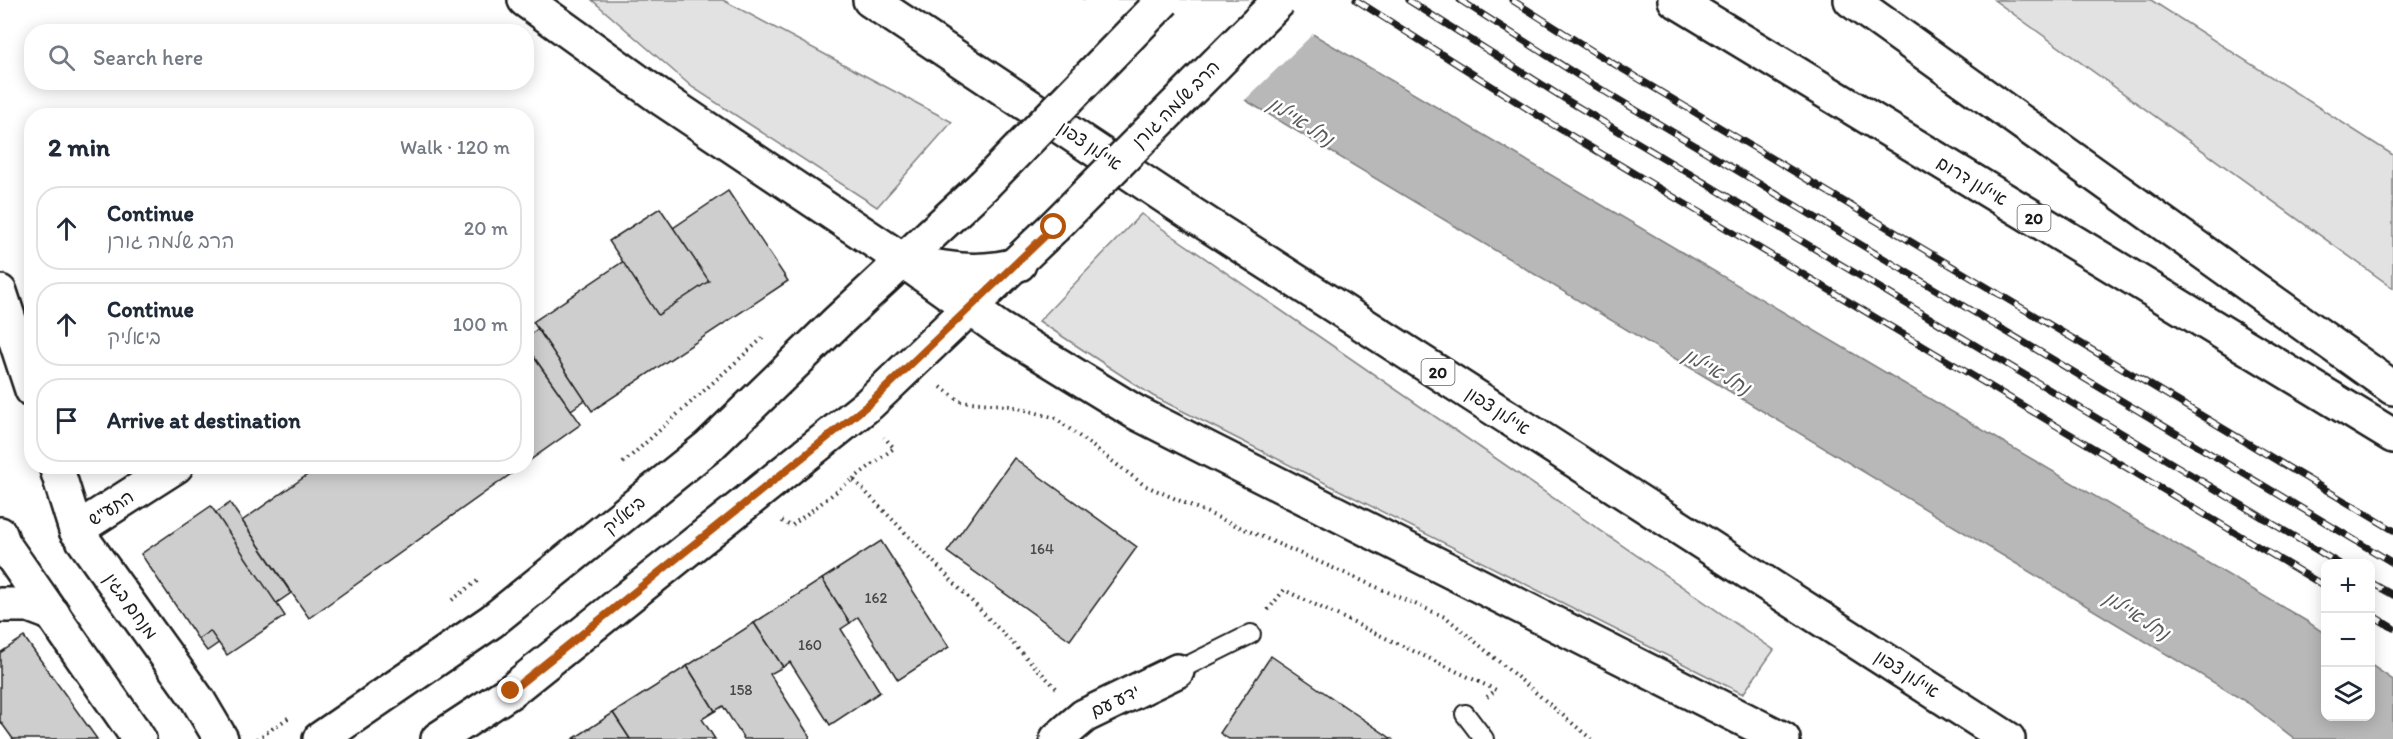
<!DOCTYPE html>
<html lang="en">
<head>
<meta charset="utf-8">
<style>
	:root { --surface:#fff; --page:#f2f2f3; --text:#1f2937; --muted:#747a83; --line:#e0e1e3 }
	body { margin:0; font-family:Itim,"Playpen Sans Hebrew",sans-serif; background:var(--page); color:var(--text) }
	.controls { position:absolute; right:18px; bottom:18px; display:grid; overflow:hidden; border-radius:12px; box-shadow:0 3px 15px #0003 }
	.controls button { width:54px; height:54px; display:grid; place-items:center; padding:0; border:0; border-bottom:2px solid var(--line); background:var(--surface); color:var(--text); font:30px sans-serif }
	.stop { position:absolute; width:18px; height:18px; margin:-14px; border:4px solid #b45309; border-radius:50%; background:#fff }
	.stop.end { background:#b45309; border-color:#fff; box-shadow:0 2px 6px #0008 }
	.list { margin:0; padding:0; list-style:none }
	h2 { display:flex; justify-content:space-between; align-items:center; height:78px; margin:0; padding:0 24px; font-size:26px }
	h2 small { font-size:20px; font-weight:400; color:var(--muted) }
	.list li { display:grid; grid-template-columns:39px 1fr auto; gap:18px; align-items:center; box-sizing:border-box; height:84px; margin:0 12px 12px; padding:0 12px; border:2px solid var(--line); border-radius:24px }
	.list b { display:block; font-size:22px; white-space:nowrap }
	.list p { margin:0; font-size:20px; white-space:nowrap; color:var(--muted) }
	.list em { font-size:20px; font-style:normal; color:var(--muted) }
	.icon { flex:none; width:33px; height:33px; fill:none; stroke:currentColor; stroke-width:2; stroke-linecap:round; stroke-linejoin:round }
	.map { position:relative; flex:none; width:2393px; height:739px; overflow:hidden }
	.search { position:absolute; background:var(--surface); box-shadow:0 3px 15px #0003; left:24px; top:24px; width:510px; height:66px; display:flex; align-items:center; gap:15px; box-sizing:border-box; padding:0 21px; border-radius:24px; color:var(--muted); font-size:22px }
	.panel { position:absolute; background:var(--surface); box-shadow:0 3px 15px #0003; left:24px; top:108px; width:510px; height:366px; border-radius:24px }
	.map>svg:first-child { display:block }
	.green { fill:#e2e2e2; stroke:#7f7f7f; stroke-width:1.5 }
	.water { fill:#b8b8b8; stroke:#7a7a7a; stroke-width:1.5 }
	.pier { fill:#fff }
	.building { fill:#cecece; stroke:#1c1c1c; stroke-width:1.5 }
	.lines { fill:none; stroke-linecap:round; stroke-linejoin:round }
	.service-casing { stroke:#1c1c1c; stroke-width:22 }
	.minor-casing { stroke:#1c1c1c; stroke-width:38 }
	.tertiary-casing { stroke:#1c1c1c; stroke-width:38 }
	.secondary-casing { stroke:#1c1c1c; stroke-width:38 }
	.motorway-casing { stroke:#1c1c1c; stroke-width:38 }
	.path { stroke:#1c1c1c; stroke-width:4; stroke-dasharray:1.5 4.5; stroke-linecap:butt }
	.service { stroke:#fff; stroke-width:18 }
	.minor { stroke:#fff; stroke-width:33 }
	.tertiary { stroke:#fff; stroke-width:33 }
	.secondary { stroke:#fff; stroke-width:33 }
	.motorway { stroke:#fff; stroke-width:33 }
	.rail-casing { stroke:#1c1c1c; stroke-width:7 }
	.rail { stroke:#fff; stroke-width:4.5; stroke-dasharray:14; stroke-linecap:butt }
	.secondary-bridge-casing { stroke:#1c1c1c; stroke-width:38; stroke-linecap:butt }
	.secondary-bridge { stroke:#fff; stroke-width:33 }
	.route { stroke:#b45309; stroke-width:8 }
	.labels { text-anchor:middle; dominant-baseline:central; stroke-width:5; stroke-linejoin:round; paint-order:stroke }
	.number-label { font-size:15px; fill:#484848 }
	.shield { fill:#fff; stroke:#606060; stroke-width:1.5 }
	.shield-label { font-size:16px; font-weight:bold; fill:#1c1c1c }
	.street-label { font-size:18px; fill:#1c1c1c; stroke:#fff }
	.water-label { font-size:20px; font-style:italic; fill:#5a5a5a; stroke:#fff }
</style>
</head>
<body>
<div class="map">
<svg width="2393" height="739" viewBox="0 0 2393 739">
	<rect width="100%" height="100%" fill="#fff"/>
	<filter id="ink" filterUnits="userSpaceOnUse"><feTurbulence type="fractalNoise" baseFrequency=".0167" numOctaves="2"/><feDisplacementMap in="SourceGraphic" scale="12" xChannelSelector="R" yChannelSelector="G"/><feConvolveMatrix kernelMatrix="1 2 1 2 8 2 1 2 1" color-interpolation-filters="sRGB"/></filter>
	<g filter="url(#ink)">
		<g class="green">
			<path d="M592,0H723L952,122L877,207L692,87Z"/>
			<path d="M1994,0H2151L2393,155V288Z"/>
			<path d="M1141,214L1774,650L1743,694L1153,396L1039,321Z"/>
		</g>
		<path class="water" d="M1085,0H1255L2308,622L2325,634L2326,716H2370L2371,665L2393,680V739H2295L2248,703L1250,103Z"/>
		<path class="pier" d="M1082,0H1260L1314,33L1243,102Z"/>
		<g class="building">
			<path d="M728,191L788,281L592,411L533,322Z"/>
			<path d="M660,208L709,281L658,315L609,241Z"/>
			<path d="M538,329L585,400L571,410L526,346V337Z"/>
			<path d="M526,346L581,424L526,463Z"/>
			<path d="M1014,458L1137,547L1070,640L947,552Z"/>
			<path d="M320,466H522L309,618L242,521Z"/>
			<path d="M230,503L291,593L207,651L198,639L210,631L157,553Z"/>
			<path d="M211,506L285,616L227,655L210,631L198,639L141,554Z"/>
			<path d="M881,541L949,647L898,680L858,617L850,623L822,579Z"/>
			<path d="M822,579L850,623L841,629L880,692L830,725L790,662L783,667L754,623Z"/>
			<path d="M754,623L783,667L770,674L810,737L808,739H744L723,706L715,711L687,666Z"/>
			<path d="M24,637L97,739H13L0,721V653Z"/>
			<path d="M1271,656L1392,739H1229L1220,733Z"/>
			<path d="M687,666L715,711L702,719L715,739H630L613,713Z"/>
			<path d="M613,713L630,739H573Z"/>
		</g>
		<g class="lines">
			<g class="service-casing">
				<g id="service">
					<path d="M1177,671L1251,634"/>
					<path d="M1465,714L1484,739"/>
				</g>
			</g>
			<g class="minor-casing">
				<g id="minor">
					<path d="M76,530L176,466"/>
					<path d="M0,605H29L53,614"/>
					<path d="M1057,739L1084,716L1177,671"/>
				</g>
			</g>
			<g class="tertiary-casing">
				<g id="tertiary">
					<path d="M0,292L32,390"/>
					<path d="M56,466L76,530L198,700L221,739"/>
					<path d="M0,534L4,545L139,739"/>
				</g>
			</g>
			<g class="secondary-casing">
				<g id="secondary">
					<path d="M134,731L136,739"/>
					<path d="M320,739L492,621L709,446L837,322L984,185"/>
					<path d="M438,739L511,691L869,404L1054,227"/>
				</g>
			</g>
			<g class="motorway-casing">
				<g id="motorway">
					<path d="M525,0L664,100L904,261L998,328L1135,412L1783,739"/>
					<path d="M870,0L1187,211L2008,739"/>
					<path d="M1675,0L2393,436"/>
					<path d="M1851,0L2393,388"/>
					<path d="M914,263C950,270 983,275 1019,264"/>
				</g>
			</g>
			<g class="path">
				<path d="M941,387L960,401L1011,406L1055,418L1144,485L1447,618L1591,739"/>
				<path d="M623,463L765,336"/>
				<path d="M853,479L894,448L884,437"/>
				<path d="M782,521L791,526L853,479L1058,690"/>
				<path d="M452,600L480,579"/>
				<path d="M1268,610L1284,590L1496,690L1487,697"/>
				<path d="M257,739L288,718"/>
			</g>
			<use href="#service" class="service"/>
			<use href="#minor" class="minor"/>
			<use href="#tertiary" class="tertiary"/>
			<use href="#secondary" class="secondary"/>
			<use href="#motorway" class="motorway"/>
			<g class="rail-casing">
				<g id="rail">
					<path d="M1356,0L1550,123L2326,587"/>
					<path d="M1408,0L1565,99L2340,564"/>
					<path d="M1460,0L1579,76L2393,563"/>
					<path d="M1512,0L1594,52L2393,530"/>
					<path d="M2370,582L2393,595"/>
					<path d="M2370,614L2393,628"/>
				</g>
			</g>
			<use href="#rail" class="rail"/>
			<g class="secondary-bridge-casing">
				<g id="secondary-bridge">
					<path d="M984,185L1164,0"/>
					<path d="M1054,227L1280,0"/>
				</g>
			</g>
			<use href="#secondary-bridge" class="secondary-bridge"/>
		</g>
	</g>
	<g class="lines" filter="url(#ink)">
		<path class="route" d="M511,691L869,404L1054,227"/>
	</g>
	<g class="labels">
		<g class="number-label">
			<text x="1042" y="549">164</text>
			<text x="876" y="598">162</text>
			<text x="810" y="645">160</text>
			<text x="741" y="690">158</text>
		</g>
		<g class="shield">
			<rect x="2017.5" y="205" width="33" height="26" rx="4.5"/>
			<rect x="1421.5" y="359" width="33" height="26" rx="4.5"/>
		</g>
		<g class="shield-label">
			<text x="2034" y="218">20</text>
			<text x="1438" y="372">20</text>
		</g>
		<g class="street-label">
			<text transform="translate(1176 104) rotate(-45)">הרב שלמה גורן</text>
			<text transform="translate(1090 146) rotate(34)">איילון צפון</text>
			<text transform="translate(1972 181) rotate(31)">איילון דרום</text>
			<text transform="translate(1498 411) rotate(33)">איילון צפון</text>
			<text transform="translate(111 508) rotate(-33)">התע"ש</text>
			<text transform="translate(624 515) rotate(-39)">ביאליק</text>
			<text transform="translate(131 606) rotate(54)">מנחם בגין</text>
			<text transform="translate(1907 674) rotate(33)">איילון צפון</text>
			<text transform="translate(1115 701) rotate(-26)">ידע עם</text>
		</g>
		<g class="water-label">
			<text transform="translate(1301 121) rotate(33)">נחל איילון</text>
			<text transform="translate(1717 371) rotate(30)">נחל איילון</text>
			<text transform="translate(2137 615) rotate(33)">נחל איילון</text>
		</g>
	</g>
</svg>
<div class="controls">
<button>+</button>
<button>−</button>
<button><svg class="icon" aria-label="layers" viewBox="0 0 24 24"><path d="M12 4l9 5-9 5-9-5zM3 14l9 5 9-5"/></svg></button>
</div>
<div class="stop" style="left:1054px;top:227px"></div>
<div class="stop end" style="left:511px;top:691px"></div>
<div class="search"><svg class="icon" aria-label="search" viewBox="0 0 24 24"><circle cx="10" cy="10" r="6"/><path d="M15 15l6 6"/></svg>Search here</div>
<section class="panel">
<h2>2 min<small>Walk · 120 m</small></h2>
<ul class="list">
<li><svg class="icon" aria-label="ahead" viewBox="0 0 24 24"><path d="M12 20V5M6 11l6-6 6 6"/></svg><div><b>Continue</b><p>הרב שלמה גורן</p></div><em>20 m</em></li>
<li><svg class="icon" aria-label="ahead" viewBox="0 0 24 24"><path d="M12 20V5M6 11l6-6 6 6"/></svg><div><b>Continue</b><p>ביאליק</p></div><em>100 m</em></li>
<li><svg class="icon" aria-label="arrive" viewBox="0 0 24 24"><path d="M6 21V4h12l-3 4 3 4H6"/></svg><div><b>Arrive at destination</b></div></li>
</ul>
</section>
</div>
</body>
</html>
